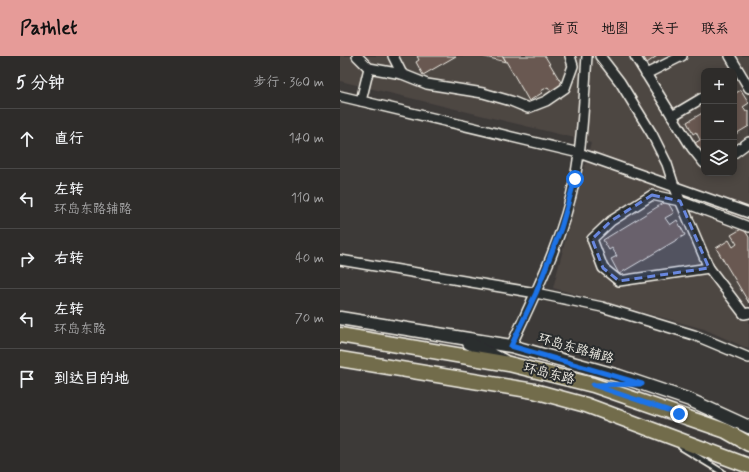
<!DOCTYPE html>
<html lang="zh">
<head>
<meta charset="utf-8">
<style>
	:root { --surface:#2e2c2a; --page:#3a3836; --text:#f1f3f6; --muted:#a7a7a8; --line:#494847; --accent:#e69b98 }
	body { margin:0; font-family:Mynerve,"LXGW WenKai TC",sans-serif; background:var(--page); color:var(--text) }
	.controls { position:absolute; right:12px; top:12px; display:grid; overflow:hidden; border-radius:8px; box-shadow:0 2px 10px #0003 }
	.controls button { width:36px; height:36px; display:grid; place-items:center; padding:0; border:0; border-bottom:1px solid var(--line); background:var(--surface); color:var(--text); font:20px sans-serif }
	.stop { position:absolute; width:12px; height:12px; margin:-9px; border:3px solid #1a73e8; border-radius:50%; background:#fff }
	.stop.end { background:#1a73e8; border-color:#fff; box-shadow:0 1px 4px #0008 }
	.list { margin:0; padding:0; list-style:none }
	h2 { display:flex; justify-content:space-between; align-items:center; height:52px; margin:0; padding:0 16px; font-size:17px }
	h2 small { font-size:13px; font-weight:400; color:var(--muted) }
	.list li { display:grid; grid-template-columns:26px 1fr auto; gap:12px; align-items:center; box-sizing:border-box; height:60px; padding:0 16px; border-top:1px solid var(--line) }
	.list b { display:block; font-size:15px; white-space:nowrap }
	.list p { margin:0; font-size:13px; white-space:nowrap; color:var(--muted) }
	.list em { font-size:13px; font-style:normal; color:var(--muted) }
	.icon { flex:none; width:22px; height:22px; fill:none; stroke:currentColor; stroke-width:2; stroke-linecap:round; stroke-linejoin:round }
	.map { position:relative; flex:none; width:409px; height:416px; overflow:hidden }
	header { display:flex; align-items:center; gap:24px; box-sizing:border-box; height:56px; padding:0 20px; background:var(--accent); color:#111 }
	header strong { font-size:19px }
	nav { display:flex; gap:22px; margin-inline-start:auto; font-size:14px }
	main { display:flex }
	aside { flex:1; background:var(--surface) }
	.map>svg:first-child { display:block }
	.built { fill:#4d4643; fill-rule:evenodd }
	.building { fill:#695951; stroke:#f4f1e8 }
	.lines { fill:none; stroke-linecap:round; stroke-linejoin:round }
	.lane-casing { stroke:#f4f1e8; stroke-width:8 }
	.street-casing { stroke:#f4f1e8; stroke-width:12 }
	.secondary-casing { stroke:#f4f1e8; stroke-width:15 }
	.primary-casing { stroke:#f4f1e8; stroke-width:17 }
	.lane { stroke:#2a2d2e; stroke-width:4.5 }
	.street { stroke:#2a2d2e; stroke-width:9 }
	.secondary { stroke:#2a2d2e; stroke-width:12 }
	.primary { stroke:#726c4b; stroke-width:14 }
	.route { stroke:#1a73e8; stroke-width:5 }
	.marked { fill:#6887de; fill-opacity:0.2; stroke:#6887de; stroke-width:3; stroke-dasharray:8 5; stroke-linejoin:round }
	.labels { text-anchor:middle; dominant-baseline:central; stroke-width:4; stroke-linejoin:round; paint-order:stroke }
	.street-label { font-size:13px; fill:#f4f1e8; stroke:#2a2d2e }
</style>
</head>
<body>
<header>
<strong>Pathlet</strong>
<nav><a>首页</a><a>地图</a><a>关于</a><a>联系</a></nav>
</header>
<main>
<aside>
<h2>5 分钟<small>步行 · 360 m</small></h2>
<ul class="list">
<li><svg class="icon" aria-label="ahead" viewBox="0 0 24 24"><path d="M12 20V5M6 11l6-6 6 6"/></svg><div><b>直行</b></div><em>140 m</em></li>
<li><svg class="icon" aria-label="left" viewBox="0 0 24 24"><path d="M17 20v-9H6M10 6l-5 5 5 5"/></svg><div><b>左转</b><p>环岛东路辅路</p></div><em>110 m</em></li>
<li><svg class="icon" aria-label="right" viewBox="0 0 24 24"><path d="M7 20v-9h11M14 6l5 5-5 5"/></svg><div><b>右转</b></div><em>40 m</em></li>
<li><svg class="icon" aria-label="left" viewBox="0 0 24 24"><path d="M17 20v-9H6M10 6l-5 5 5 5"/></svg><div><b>左转</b><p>环岛东路</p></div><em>70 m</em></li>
<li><svg class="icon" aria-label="arrive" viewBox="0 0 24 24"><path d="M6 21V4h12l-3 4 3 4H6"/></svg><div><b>到达目的地</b></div></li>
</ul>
</aside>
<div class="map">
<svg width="409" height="416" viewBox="0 0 409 416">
	<rect width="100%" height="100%" fill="#3d3a38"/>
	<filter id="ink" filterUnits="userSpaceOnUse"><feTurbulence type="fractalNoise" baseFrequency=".025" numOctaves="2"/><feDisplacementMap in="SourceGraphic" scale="8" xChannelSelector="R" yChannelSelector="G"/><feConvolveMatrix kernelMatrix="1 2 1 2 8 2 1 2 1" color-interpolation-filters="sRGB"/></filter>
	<g filter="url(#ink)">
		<path class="built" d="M0,0H409V293L364,273L213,232L251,86L0,25ZM364,15H394V117H364Z"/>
		<g class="building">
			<path d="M77,0H116L83,19L76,6L79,4Z"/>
			<path d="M141,0H163L166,6Z"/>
			<path d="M163,0H205L222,28L211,35L208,31L201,35L202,37L189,45Z"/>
			<path d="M303,0H317L307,7Z"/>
			<path d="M401,34L409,47L403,51L406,56L409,55V70L394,79V38Z"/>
			<path d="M364,56V97L362,98L355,87L360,84L356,76L353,78L347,66Z"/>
			<path d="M327,145L334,157L325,162L330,169L337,164L345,179L279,218L271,203L277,200L272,192L269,194L263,184Z"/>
			<path d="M403,172L409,181V247L376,192L389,184L393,191L397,188L391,179Z"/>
		</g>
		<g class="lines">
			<g class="lane-casing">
				<path id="lane" d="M341,391L382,416"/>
			</g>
			<g class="street-casing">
				<g id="street">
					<path d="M17,0L29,12L62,18L87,28L143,37L171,45L188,52L206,45L225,32L233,10L230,0"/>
					<path d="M53,0L62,18"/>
					<path d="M260,0L280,26L312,78L327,108L334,130L369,212L404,258L409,257"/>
					<path d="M295,0L352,92L364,107"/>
					<path d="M390,0L409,32"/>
					<path d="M306,18L342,0"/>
					<path d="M0,40L239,97L409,157"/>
					<path d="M21,45L29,12"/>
					<path d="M332,60L364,41"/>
					<path d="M394,97L409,86"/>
					<path d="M0,204L196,237L262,251L354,279L409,302"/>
					<path d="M369,212L279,225L263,212L252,183L271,165L312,139L340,145L409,171"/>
					<path d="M171,290C196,236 224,180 235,122C243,82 244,40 247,0"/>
				</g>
			</g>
			<g class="secondary-casing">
				<g id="secondary">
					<path d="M0,262L171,290L279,320L350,344L409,371"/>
					<path d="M129,287L164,305"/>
				</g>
			</g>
			<g class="primary-casing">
				<g id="primary">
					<path d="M0,279L169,308L253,329L386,375L409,388"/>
					<path d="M0,303L194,335L246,349L409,410"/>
				</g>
			</g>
			<use href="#lane" class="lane"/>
			<use href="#street" class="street"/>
			<use href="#secondary" class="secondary"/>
			<use href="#primary" class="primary"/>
		</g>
	</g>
	<g class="lines" filter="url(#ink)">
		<path class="route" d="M235,123L221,172L196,237L171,290L302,328L253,329L339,358"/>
	</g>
	<path class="marked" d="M312,139L340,145L369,212L279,225L263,212L252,183L271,165Z"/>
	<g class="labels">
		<g class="street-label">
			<text transform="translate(236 293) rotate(16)">环岛东路辅路</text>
			<text transform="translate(209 318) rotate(14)">环岛东路</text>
		</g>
	</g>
</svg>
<div class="controls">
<button>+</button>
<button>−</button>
<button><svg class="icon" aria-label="layers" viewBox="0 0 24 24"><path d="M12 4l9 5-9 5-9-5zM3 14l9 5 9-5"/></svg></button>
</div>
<div class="stop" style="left:235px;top:123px"></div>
<div class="stop end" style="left:339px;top:358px"></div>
</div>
</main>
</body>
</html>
